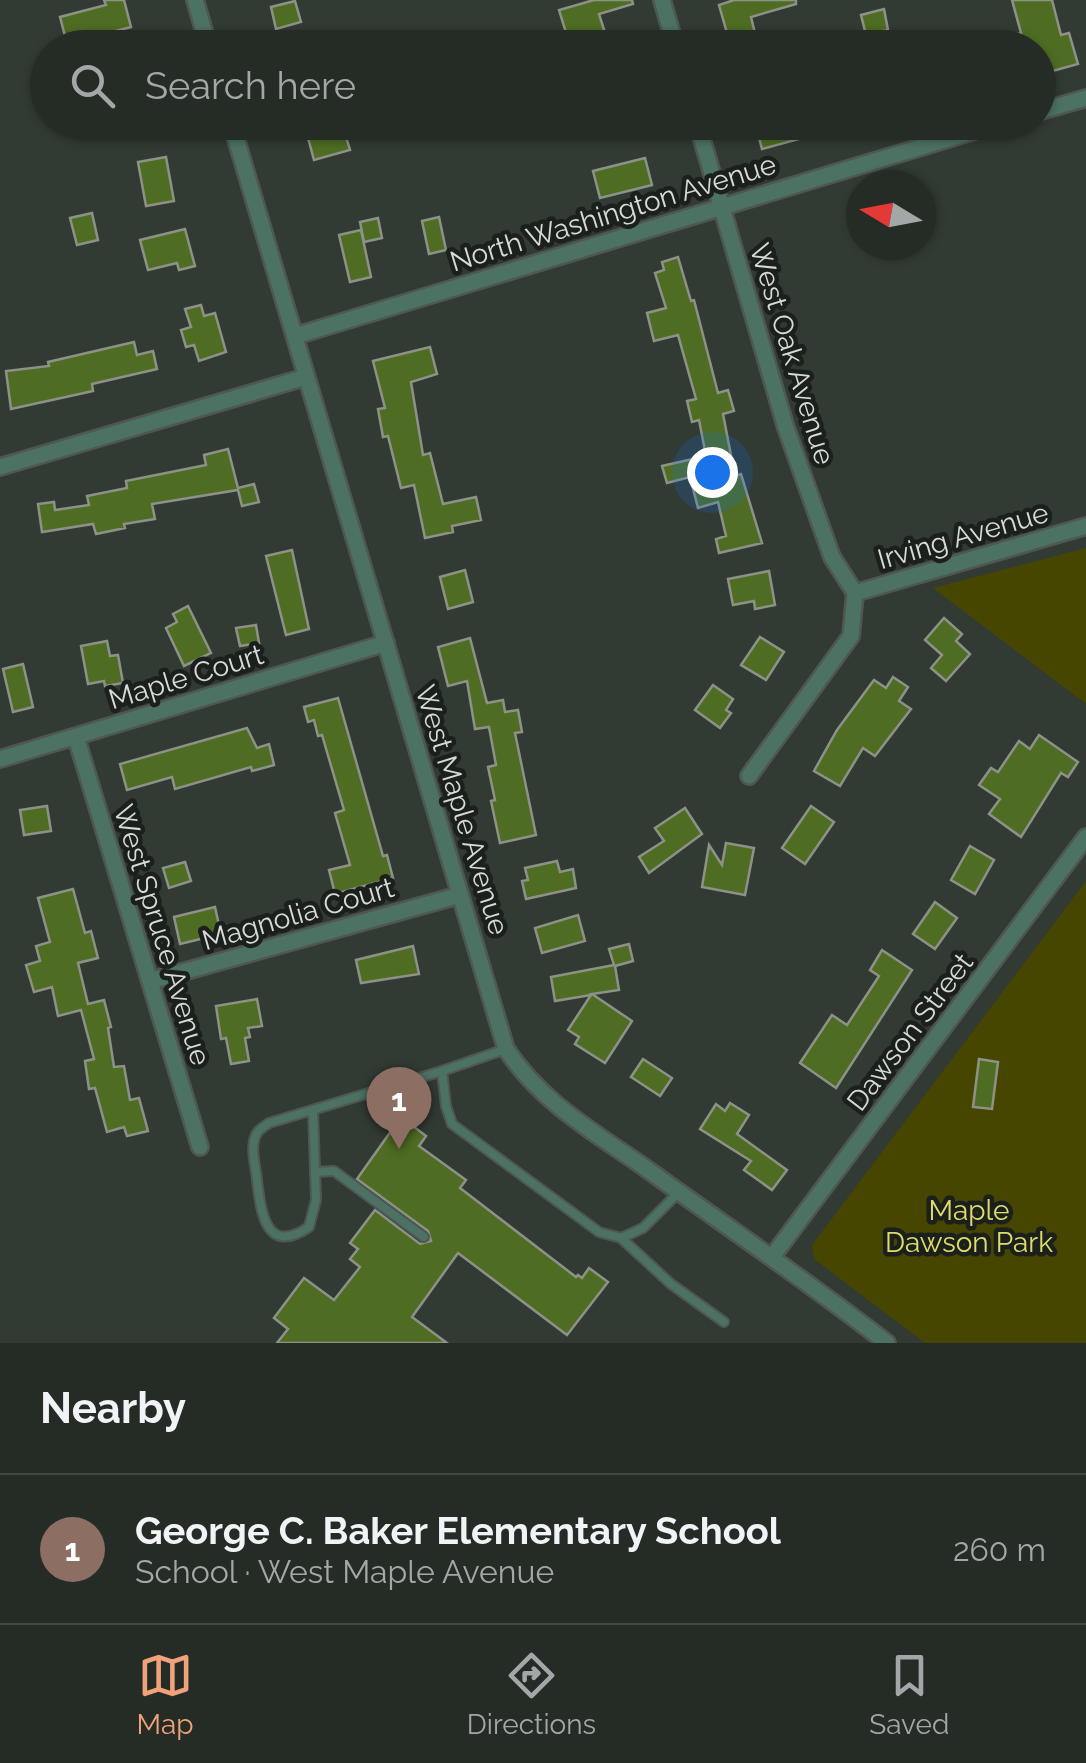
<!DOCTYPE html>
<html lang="en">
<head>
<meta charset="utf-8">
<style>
	:root { --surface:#252c26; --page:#2d342e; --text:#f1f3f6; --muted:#a3a7a7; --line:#424843; --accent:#f0a27a }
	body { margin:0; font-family:Raleway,sans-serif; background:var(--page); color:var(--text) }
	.compass { position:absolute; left:846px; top:170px; width:90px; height:90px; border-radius:50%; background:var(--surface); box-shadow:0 2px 8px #0004; rotate:280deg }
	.you { position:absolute; left:712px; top:472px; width:35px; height:35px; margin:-25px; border:8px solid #fff; border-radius:50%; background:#1a73e8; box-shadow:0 0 0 15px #1a73e833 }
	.badge { display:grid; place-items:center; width:65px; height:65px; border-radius:50%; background:var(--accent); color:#fff; font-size:32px; font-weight:700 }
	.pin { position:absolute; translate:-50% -82px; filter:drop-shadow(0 2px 5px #0008) }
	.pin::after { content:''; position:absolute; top:52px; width:35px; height:30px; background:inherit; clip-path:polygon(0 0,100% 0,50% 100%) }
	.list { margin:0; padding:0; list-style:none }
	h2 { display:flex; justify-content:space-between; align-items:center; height:130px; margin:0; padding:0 40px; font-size:42px }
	h2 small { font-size:32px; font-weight:400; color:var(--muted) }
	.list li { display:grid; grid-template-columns:65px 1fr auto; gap:30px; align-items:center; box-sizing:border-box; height:150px; padding:0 40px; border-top:2px solid var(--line) }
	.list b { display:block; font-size:38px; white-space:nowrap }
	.list p { margin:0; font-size:32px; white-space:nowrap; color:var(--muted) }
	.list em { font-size:32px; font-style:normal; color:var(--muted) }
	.icon { flex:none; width:55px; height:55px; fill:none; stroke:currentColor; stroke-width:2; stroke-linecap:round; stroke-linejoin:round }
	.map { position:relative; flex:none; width:1086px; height:1343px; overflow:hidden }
	.search { position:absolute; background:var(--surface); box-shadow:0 2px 8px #0004; left:30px; right:30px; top:30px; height:110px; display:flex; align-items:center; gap:25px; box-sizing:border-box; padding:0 35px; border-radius:55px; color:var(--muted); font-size:38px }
	.sheet { height:280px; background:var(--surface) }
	nav { display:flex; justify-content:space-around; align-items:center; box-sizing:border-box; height:140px; border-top:2px solid var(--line); background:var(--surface); font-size:28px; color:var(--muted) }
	nav a { display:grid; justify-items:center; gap:5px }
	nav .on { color:var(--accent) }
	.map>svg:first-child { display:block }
	.green { fill:#474600 }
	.building { fill:#4e6c22; stroke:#8d9288; stroke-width:2.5 }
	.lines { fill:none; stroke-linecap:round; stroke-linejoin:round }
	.lane-casing { stroke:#4f5751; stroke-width:12 }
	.street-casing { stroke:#4f5751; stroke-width:20 }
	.lane { stroke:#4c7264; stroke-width:8 }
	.street { stroke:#4c7264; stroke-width:15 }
	.labels { text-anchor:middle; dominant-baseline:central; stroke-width:9; stroke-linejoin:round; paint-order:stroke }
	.street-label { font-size:28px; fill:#d6dbd7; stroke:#1c201c }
	.park-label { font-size:28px; fill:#dedd6b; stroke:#1c201c }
</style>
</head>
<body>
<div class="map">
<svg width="1086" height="1343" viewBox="0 0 1086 1343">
	<rect width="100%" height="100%" fill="#313a33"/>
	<g class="green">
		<path d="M1086,548V704L933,588Z"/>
		<path d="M1086,881V1343H925L814,1259L812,1245Z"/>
	</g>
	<g class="building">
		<path d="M104,0H124L131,27L67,44L60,17L106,5Z"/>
		<path d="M594,0H632L633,4L599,14L606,36L585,42L583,34L568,39L559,10Z"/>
		<path d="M734,0H796V4L751,17L755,33L729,40L719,5Z"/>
		<path d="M1012,0H1052L1061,35L1069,33L1078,64L1038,75V48H988L987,43L1021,33Z"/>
		<path d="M295,1L301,22L276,29L271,7Z"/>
		<path d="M884,9L888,30L866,35L861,15Z"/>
		<path d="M755,122H810L814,135L762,149Z"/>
		<path d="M342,124L350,150L314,160L307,134Z"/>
		<path d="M166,157L174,201L146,206L138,162Z"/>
		<path d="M645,158L652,185L600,198L593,171Z"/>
		<path d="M92,213L98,240L77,245L70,218Z"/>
		<path d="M439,217L446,250L429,254L422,221Z"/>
		<path d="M378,218L382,238L364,242L360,222Z"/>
		<path d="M185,229L195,266L179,270L177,263L148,270L140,240Z"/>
		<path d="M361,230L371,277L350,282L339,235Z"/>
		<path d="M678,257L691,301L694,300L718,393L728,390L734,411L723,414L735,476L741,474L762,543L719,553L716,539L726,536L718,502L698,508L690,477L667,483L662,466L706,456L699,420L692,422L687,401L696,399L678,335L654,341L647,313L666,308L655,273L664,270L662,262Z"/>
		<path d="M201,305L204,316L215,313L226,352L199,361L194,345L186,347L181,330L191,327L185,309Z"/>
		<path d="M134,342L137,355L153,351L157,369L92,384L93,391L11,409L6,371L49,366L48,362Z"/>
		<path d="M430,347L437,374L411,382L423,455L430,453L443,504L476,497L481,520L452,526L453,532L425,538L414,485L401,488L388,436L383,437L378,409L385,408L373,361Z"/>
		<path d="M228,449L238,488L254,484L259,502L242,506L238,490L152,504L155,519L124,524L125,528L96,534L93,524L42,532L38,504L54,502L55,510L89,505L87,496L127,488L126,481L206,465L204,455Z"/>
		<path d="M292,550L309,629L286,635L266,556Z"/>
		<path d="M465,570L473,602L448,609L440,577Z"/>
		<path d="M769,571L775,605L755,609L754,601L733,605L728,579Z"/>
		<path d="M188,606L211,653L184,666L166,628L177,622L173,614Z"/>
		<path d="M944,618L962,634L956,641L970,654L946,681L931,668L942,655L925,640Z"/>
		<path d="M256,625L259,643L240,646L236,628Z"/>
		<path d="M760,637L784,652L766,680L741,665Z"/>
		<path d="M470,638L487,703L503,700L505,712L518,710L522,732L515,733L536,835L500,843L491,801L495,800L488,767L496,765L489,727L475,729L467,681L448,686L438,647Z"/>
		<path d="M107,641L110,656L118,655L123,683L105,686L104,681L88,684L81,646Z"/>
		<path d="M23,664L33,707L13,712L3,669Z"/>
		<path d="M893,677L908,687L899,701L911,709L875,756L863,748L840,786L814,771L837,730L874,680L886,688Z"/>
		<path d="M713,685L733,699L726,710L731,713L720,728L695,710Z"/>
		<path d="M338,698L383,856L387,855L393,878L335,894L329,870L350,865L335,813L344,810L322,735L318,736L314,720L308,722L304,707Z"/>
		<path d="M247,728L257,748L269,744L274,765L252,771L251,767L175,789L172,777L127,790L120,764Z"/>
		<path d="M1039,735L1078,762L1068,777L1061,773L1021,837L989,814L1000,799L979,785L991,768L998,772L1019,741L1030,749Z"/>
		<path d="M47,806L51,831L24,835L20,810Z"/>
		<path d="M811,806L834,822L805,864L782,848Z"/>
		<path d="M685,808L702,834L649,873L639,857L664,841L655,828Z"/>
		<path d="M726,843L754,848L745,895L702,887L709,845L722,865Z"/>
		<path d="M970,846L994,860L975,894L951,880Z"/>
		<path d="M557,861L560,872L573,869L576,888L526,899L522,881L528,880L525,868Z"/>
		<path d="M185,862L191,881L169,888L163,868Z"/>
		<path d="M73,889L85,933L91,931L98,958L78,963L88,1004L104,1000L111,1027L108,1028L114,1067L124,1066L130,1100L139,1098L148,1131L127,1136L124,1127L107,1132L95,1088L89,1089L85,1061L94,1059L81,1010L58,1016L52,987L34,992L26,965L40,961L36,946L50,942L38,898Z"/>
		<path d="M935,902L957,918L935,949L913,934Z"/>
		<path d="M215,907L221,934L180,944L174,917Z"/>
		<path d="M578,915L585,941L542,953L535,928Z"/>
		<path d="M629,944L633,961L615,966L619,990L592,994L632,1021L605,1063L575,1044L579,1037L568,1030L591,995L555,1001L551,977L614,965L609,949Z"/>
		<path d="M413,946L419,974L361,983L356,960Z"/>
		<path d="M882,950L912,970L836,1088L800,1063L832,1015L847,1025L879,976L870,970Z"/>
		<path d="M257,999L262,1026L248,1028L250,1037L245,1038L249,1061L231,1064L226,1038L221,1039L216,1006Z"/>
		<path d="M643,1059L672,1078L660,1096L631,1077Z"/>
		<path d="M979,1059L998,1062L992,1109L973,1107Z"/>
		<path d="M730,1103L749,1115L737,1134L787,1170L772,1190L744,1170L751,1161L700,1129L716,1104L725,1111Z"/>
		<path d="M401,1117L426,1136L419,1146L466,1180L460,1188L576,1277L578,1275L582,1278L589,1268L608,1282L567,1335L458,1253L412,1317L447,1343H277L288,1329L274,1318L304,1278L334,1300L360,1267L350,1259L358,1249L350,1243L375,1210L420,1244L431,1241L428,1231L357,1179Z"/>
	</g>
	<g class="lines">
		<g class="lane-casing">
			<g id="lane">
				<path d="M442,1071L446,1106L452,1124L599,1232L621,1238L671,1284L724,1322"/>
				<path d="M313,1110L316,1200L309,1227C266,1256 261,1213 257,1180C256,1167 249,1146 257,1133C259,1130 266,1125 269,1123L442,1071L506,1049"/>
				<path d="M315,1172L334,1171L424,1237"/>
				<path d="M621,1238L643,1228L678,1193"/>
			</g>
		</g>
		<g class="street-casing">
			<g id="street">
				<path d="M195,0L209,48"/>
				<path d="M662,0L676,48"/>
				<path d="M1038,112L1086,98"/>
				<path d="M231,122L506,1049C542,1104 599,1135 651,1172C730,1229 810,1283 887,1343"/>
				<path d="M697,122L786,428L832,557L855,593"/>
				<path d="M295,336L1004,122"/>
				<path d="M0,467L306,377"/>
				<path d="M855,593L1086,526"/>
				<path d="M76,737L200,1147"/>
				<path d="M0,759L386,643"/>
				<path d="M749,776L851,636L855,593"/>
				<path d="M150,981L460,895"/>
				<path d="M772,1257L1086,837"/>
			</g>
		</g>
		<use href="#lane" class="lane"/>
		<use href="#street" class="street"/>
	</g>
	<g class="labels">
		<g class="street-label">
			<text transform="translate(613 213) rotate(-17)">North Washington Avenue</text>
			<text transform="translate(792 354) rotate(73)">West Oak Avenue</text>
			<text transform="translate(963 536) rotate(-16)">Irving Avenue</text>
			<text transform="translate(186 677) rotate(-17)">Maple Court</text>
			<text transform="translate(462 810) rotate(73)">West Maple Avenue</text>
			<text transform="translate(298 914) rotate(-16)">Magnolia Court</text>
			<text transform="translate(162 935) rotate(73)">West Spruce Avenue</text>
			<text transform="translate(910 1032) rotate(-53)">Dawson Street</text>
		</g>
		<g class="park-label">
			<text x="969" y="1210">Maple<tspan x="969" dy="32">Dawson Park</tspan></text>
		</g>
	</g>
</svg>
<svg class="compass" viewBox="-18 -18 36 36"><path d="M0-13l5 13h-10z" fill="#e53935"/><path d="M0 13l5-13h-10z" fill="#a3a7a7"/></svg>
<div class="you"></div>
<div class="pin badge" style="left:399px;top:1149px;background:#8d6e63">1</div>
<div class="search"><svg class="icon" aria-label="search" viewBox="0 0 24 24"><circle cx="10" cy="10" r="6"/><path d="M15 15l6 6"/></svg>Search here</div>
</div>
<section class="sheet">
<h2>Nearby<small></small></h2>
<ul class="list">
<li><span class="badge" style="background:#8d6e63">1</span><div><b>George C. Baker Elementary School</b><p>School · West Maple Avenue</p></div><em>260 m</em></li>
</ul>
</section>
<nav>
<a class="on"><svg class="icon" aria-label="map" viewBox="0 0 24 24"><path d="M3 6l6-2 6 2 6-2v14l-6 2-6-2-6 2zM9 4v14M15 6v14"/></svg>Map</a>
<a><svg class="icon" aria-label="directions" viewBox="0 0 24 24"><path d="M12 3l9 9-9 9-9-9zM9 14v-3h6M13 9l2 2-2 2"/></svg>Directions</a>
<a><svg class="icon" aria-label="saved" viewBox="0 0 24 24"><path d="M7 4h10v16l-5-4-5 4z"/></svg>Saved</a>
</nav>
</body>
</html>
